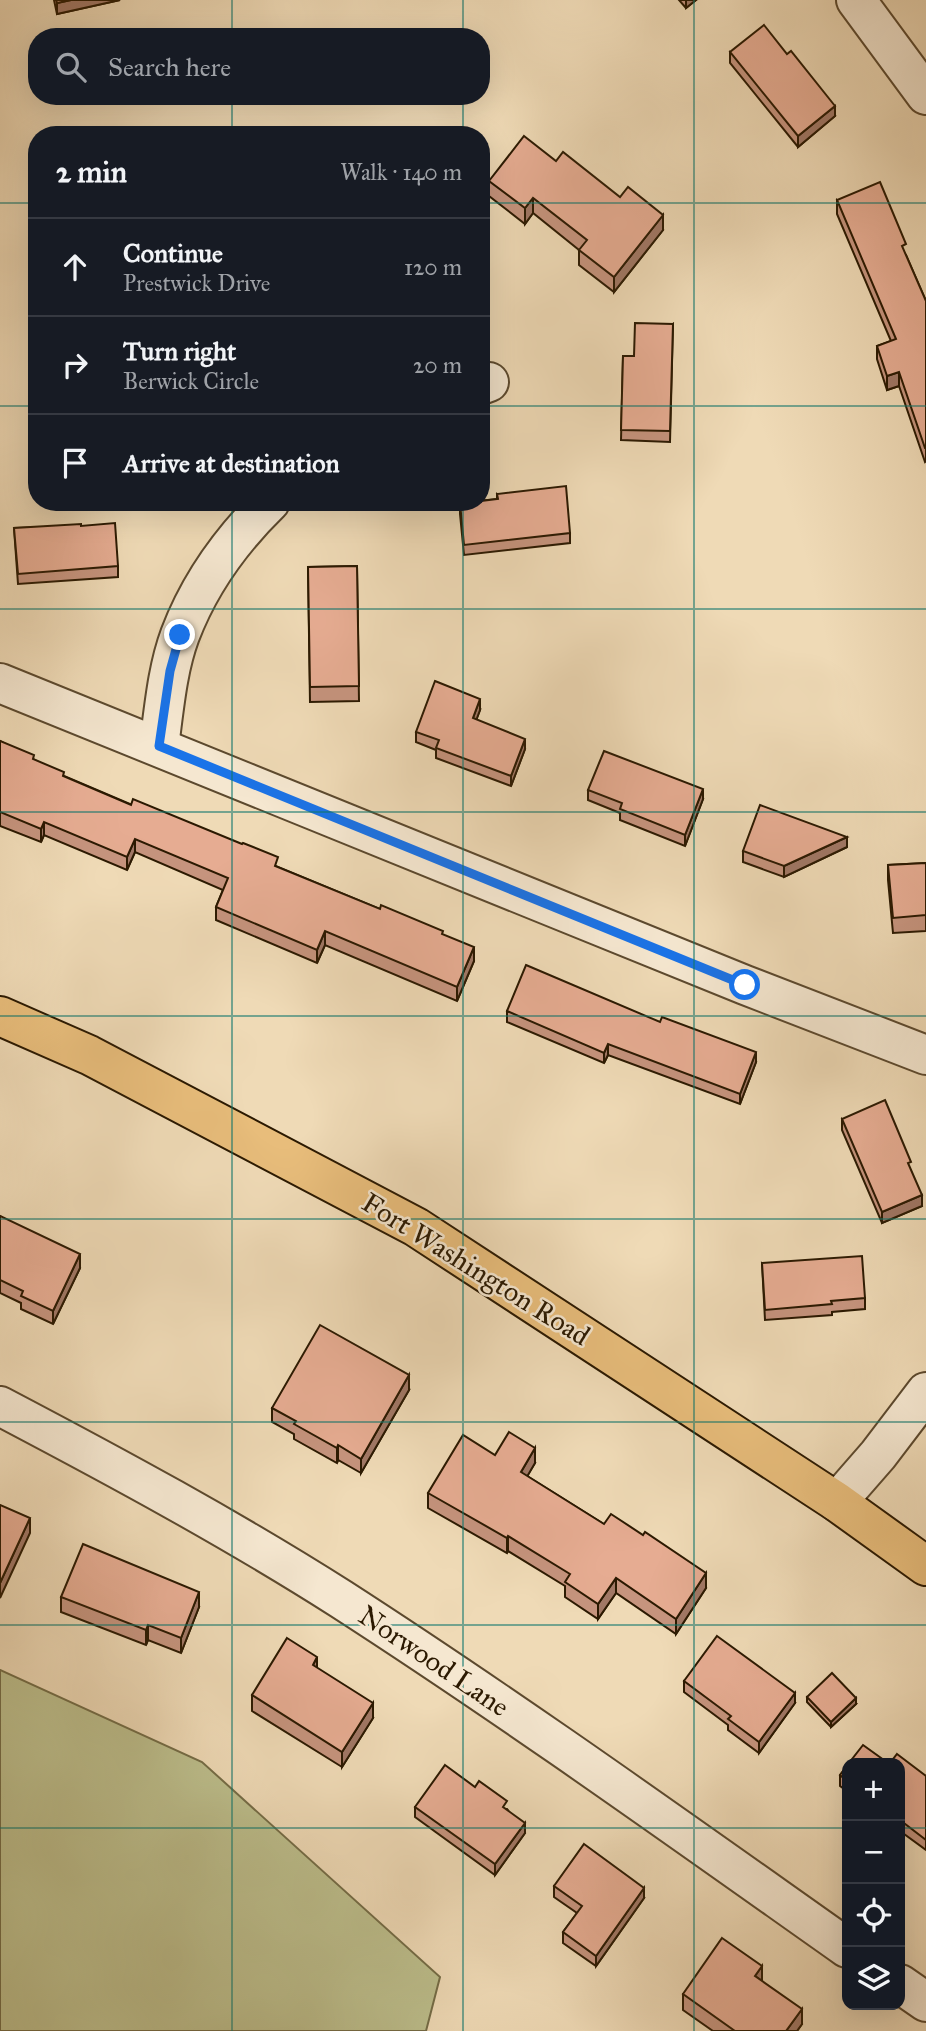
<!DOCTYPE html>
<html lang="en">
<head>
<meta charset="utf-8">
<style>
	:root { --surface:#171b24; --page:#20242c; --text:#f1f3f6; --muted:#9ea1a6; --line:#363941 }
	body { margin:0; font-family:"IM FELL Great Primer",serif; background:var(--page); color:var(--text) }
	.controls { position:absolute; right:21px; bottom:21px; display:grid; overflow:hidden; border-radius:14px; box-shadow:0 7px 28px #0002 }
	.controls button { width:63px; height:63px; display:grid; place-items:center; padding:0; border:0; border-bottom:2px solid var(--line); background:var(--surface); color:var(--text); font:35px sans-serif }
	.stop { position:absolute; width:21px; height:21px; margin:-16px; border:5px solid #1a73e8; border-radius:50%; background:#fff }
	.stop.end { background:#1a73e8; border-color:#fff; box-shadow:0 2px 7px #0008 }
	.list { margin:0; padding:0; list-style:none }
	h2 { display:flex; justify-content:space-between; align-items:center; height:91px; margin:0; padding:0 28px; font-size:30px }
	h2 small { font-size:23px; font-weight:400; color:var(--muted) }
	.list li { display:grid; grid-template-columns:46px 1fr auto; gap:21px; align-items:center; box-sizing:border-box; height:98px; padding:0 28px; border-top:2px solid var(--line) }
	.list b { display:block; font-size:26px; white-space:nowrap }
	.list p { margin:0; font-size:23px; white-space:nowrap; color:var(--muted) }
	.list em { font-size:23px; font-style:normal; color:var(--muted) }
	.icon { flex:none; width:38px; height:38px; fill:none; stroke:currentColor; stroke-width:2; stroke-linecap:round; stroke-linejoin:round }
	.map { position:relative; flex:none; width:926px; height:2031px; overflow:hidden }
	.search { position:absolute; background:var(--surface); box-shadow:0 7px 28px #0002; left:28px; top:28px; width:462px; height:77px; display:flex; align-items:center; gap:18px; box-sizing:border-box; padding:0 24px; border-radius:28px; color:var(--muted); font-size:26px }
	.panel { position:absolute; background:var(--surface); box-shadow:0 7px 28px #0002; left:28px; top:126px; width:462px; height:385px; border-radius:28px }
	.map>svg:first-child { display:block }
	.green { fill:#bcbe8c; stroke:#746c46; stroke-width:2 }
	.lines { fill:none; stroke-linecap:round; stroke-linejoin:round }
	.minor-casing { stroke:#5c492e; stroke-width:42 }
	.major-casing { stroke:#2b1901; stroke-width:42 }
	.minor { stroke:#f5e7d0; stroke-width:38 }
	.major { stroke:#e8bd7b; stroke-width:38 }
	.wall { fill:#c6947e; stroke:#2b1901; stroke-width:2 }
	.shaded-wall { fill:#a17866; stroke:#2b1901; stroke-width:2 }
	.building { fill:#e6ac92; stroke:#2b1901; stroke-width:2 }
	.route { stroke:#1a73e8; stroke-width:9 }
	.grid { fill:none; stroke:#0f766e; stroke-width:2; stroke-opacity:0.55 }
	.labels { text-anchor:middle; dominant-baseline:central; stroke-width:5; stroke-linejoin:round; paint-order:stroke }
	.street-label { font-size:28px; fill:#2b1901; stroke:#f5e7d0 }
</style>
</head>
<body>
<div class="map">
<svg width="926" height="2031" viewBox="0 0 926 2031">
	<rect width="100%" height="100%" fill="#efdab6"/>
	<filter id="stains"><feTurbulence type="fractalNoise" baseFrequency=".00286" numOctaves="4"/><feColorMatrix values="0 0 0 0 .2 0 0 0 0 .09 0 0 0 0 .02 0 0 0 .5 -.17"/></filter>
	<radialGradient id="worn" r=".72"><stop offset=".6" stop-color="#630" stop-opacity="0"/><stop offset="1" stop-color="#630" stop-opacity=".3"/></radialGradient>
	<path class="green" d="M0,1670L202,1762L440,1977L426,2031H0Z"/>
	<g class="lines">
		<g class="minor-casing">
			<g id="minor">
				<path d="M856,0L926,95"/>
				<path d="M481,385L489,382"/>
				<path d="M0,683L745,985L926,1055"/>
				<path d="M159,746C164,710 167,670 180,635C199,585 232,539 270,502"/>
				<path d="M0,1406C116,1467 231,1529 341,1599C513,1710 680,1830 847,1948"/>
				<path d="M837,1502L878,1455L926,1392"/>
				<path d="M900,1984L926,2002"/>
			</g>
		</g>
		<g class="major-casing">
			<path id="major" d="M0,1016L89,1055L416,1227L837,1502L926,1566"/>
		</g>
		<use href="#minor" class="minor"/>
		<use href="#major" class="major"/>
	</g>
	<g class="wall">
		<path d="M54,0H120L57,14Z"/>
		<path d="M679,0H696L686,8Z"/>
		<path d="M730,52L835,116L798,147L730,63Z"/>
		<path d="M556,161L663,230L614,292L579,265V250L533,213L525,224L489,196V181Z"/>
		<path d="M837,200L906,255L926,301V461L925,462L899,386L887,390L877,359V346L891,341L837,214Z"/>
		<path d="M673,324L670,442L621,440L623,356H634Z"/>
		<path d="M497,494L570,533V543L464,555L460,514V503L497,499Z"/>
		<path d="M81,526L118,566V577L18,584L14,528Z"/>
		<path d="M357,566L359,701L310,702L308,567Z"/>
		<path d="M480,710L476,720L525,749L511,786L436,758V750L416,742V732Z"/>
		<path d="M0,741L64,776L278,867L443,935L474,961L457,1001L325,945L317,963L216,920V907L223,890L135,852L127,870L44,835L41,842L0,826Z"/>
		<path d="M588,790L703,799L685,846L620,820V813L588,800Z"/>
		<path d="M847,847L784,877L743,862V851Z"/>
		<path d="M926,863V931L893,933L888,880V865Z"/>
		<path d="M507,1011L756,1062L740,1104L608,1055L604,1063L507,1022Z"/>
		<path d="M842,1119L911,1171L922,1206L882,1223L842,1130Z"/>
		<path d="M0,1216L80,1268L53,1324L21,1309V1303L0,1293Z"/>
		<path d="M762,1263L865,1298V1309L832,1312V1315L765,1320Z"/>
		<path d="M409,1390L361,1473L338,1460L337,1463L294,1439V1434L272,1422V1408Z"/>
		<path d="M495,1455L535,1463L527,1476L706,1588L676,1634L616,1593L598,1619L565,1597V1586L508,1551L507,1553L428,1508V1493Z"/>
		<path d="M61,1597L199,1607L181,1653L148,1640L146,1645L61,1612Z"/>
		<path d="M684,1681L795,1703L759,1753L728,1730V1725L684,1692Z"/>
		<path d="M252,1695L373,1718L342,1767L252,1711Z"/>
		<path d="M807,1697L856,1704L831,1727L807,1702Z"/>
		<path d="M900,1763L926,1776V1850L900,1831Z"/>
		<path d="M847,1766V1791L840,1786V1775Z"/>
		<path d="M415,1807L507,1809L525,1833L495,1875L415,1817Z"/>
		<path d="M554,1886L644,1898L596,1966L563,1943V1932L577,1913L554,1897Z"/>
		<path d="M762,1981L802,2024L797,2031H713L683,2010V1994Z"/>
	</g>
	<g class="shaded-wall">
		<path d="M71,0H120L57,14V3Z"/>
		<path d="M686,0H696L686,8Z"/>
		<path d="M835,106V116L798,147V136Z"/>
		<path d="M533,198V213L525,224V208Z"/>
		<path d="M663,215V230L614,292V277Z"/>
		<path d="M899,372V386L887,390V376Z"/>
		<path d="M480,699V710L473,729V718Z"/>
		<path d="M525,739V749L511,786V776Z"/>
		<path d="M703,789V799L685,846V835Z"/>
		<path d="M44,822V835L41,842V829Z"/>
		<path d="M847,837V847L784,877V866Z"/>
		<path d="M135,839V852L127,870V857Z"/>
		<path d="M325,931V945L317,963V950Z"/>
		<path d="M474,947V961L457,1001V987Z"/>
		<path d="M608,1044V1055L604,1063V1053Z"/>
		<path d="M756,1052V1062L740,1104V1094Z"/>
		<path d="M922,1195V1206L882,1223V1212Z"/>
		<path d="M80,1254V1268L53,1324V1311Z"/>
		<path d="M409,1375V1390L361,1473V1459Z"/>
		<path d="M338,1445V1460L337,1463V1448Z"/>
		<path d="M535,1448V1463L521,1487V1472Z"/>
		<path d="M30,1518V1533L0,1598V1583Z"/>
		<path d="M508,1536V1551L507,1553V1538Z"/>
		<path d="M706,1573V1588L676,1634V1619Z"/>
		<path d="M616,1578V1593L598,1619V1604Z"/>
		<path d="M199,1592V1607L181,1653V1638Z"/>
		<path d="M148,1625V1640L146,1645V1630Z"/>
		<path d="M317,1657V1672L313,1665Z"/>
		<path d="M795,1693V1703L759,1753V1742Z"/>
		<path d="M856,1698V1704L831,1727V1722Z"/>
		<path d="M373,1703V1718L342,1767V1752Z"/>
		<path d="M525,1823V1833L495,1875V1864Z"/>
		<path d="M644,1888V1898L596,1966V1956Z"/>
		<path d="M762,1966V1981L755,1976Z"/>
		<path d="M802,2009V2024L797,2031H786Z"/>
	</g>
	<g class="building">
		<path d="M56,0H71L57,3Z"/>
		<path d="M764,25L787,54L791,51L835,106L798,136L730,52Z"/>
		<path d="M524,136L556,161L563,152L620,197L628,187L663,215L614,277L579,250L587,240L533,198L525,208L489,181Z"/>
		<path d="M880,182L906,244L902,246L926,301V448H925L899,372L887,376L877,346L896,339L837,200Z"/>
		<path d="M635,323L673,324L670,431L621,430L623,356H634Z"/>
		<path d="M566,486L570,533L464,545L460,503L481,502V501L498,499L497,494Z"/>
		<path d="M115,523L118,566L18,574L14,528L81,524V526Z"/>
		<path d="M357,566L359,686L310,687L308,567Z"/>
		<path d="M435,681L480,699L473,718L525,739L511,776L436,748L439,740L416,732Z"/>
		<path d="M0,741L34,755L33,759L64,772L63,776L131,805L133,799L242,844L243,843L278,857L275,866L380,909L381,905L443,931L442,934L474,947L457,987L325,931L317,950L216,907L228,878L135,839L127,857L44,822L41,829L0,812Z"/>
		<path d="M604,751L703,789L685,835L620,809L622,803L588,790Z"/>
		<path d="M760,805L847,837L784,866L743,851Z"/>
		<path d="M926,863V915L893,918L888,865Z"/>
		<path d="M526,965L660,1022L662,1017L756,1052L740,1094L608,1044L604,1053L507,1011Z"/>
		<path d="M885,1100L911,1162L908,1163L922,1195L882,1212L842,1119Z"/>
		<path d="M0,1216L80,1254L53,1311L21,1296L23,1291L0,1280Z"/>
		<path d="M862,1256L865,1298L831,1301L832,1304L765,1310L762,1263Z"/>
		<path d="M320,1325L409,1375L361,1459L338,1445L337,1448L294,1424L296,1421L272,1408Z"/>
		<path d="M509,1432L535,1448L521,1472L604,1524L611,1514L643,1535L645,1532L706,1573L676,1619L616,1578L598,1604L565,1582L570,1574L508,1536L507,1538L428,1493L463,1435L495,1455Z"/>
		<path d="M0,1505L30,1518L0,1583Z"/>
		<path d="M83,1544L199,1592L181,1638L148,1625L146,1630L61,1597Z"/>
		<path d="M717,1636L795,1693L759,1742L728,1719L731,1716L684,1681Z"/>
		<path d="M287,1638L317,1657L313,1665L373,1703L342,1752L252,1695Z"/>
		<path d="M832,1673L856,1698L831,1722L807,1697Z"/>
		<path d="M863,1745L888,1763H849Z"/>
		<path d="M897,1754L926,1776V1840L900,1820V1763H890Z"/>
		<path d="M445,1765L475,1787L479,1781L507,1801L503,1807L525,1823L495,1864L415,1807Z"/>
		<path d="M847,1766V1781L840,1775Z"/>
		<path d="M584,1844L644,1888L596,1956L563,1932L582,1906L554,1886Z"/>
		<path d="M722,1938L762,1966L755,1976L802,2009L786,2031H735L683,1994Z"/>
	</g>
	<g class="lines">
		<path class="route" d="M180,635L170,671L159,746L745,985"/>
	</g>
	<path class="grid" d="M232,0V37M463,0V37M694,0V2031M232,96V135M463,96V135M0,203H37M481,203H926M0,406H37M481,406H926M232,502V2031M463,502V2031M0,609H926M0,812H926M0,1016H926M0,1219H926M0,1422H926M0,1625H926M0,1828H847M900,1828H926"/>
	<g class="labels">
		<g class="street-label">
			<text transform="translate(476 1269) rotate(32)">Fort Washington Road</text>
			<text transform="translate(434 1661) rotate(34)">Norwood Lane</text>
		</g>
	</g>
	<rect width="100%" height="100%" filter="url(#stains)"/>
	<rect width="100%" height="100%" fill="url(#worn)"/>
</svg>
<div class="controls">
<button>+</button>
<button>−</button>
<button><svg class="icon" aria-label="locate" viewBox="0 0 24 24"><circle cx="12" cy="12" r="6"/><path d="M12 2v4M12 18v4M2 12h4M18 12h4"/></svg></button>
<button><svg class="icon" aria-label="layers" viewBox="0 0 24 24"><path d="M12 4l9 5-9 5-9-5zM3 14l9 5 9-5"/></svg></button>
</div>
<div class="stop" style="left:745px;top:985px"></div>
<div class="stop end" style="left:180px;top:635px"></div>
<div class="search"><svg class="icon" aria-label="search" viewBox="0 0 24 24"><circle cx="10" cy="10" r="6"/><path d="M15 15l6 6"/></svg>Search here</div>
<section class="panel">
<h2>2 min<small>Walk · 140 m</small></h2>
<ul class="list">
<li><svg class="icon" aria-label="ahead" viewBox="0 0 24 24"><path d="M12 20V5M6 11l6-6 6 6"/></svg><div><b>Continue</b><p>Prestwick Drive</p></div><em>120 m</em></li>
<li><svg class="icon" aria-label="right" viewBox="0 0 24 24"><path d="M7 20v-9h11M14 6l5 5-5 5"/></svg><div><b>Turn right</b><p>Berwick Circle</p></div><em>20 m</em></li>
<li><svg class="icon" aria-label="arrive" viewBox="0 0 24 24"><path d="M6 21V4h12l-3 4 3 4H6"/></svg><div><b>Arrive at destination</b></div></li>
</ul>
</section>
</div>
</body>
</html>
